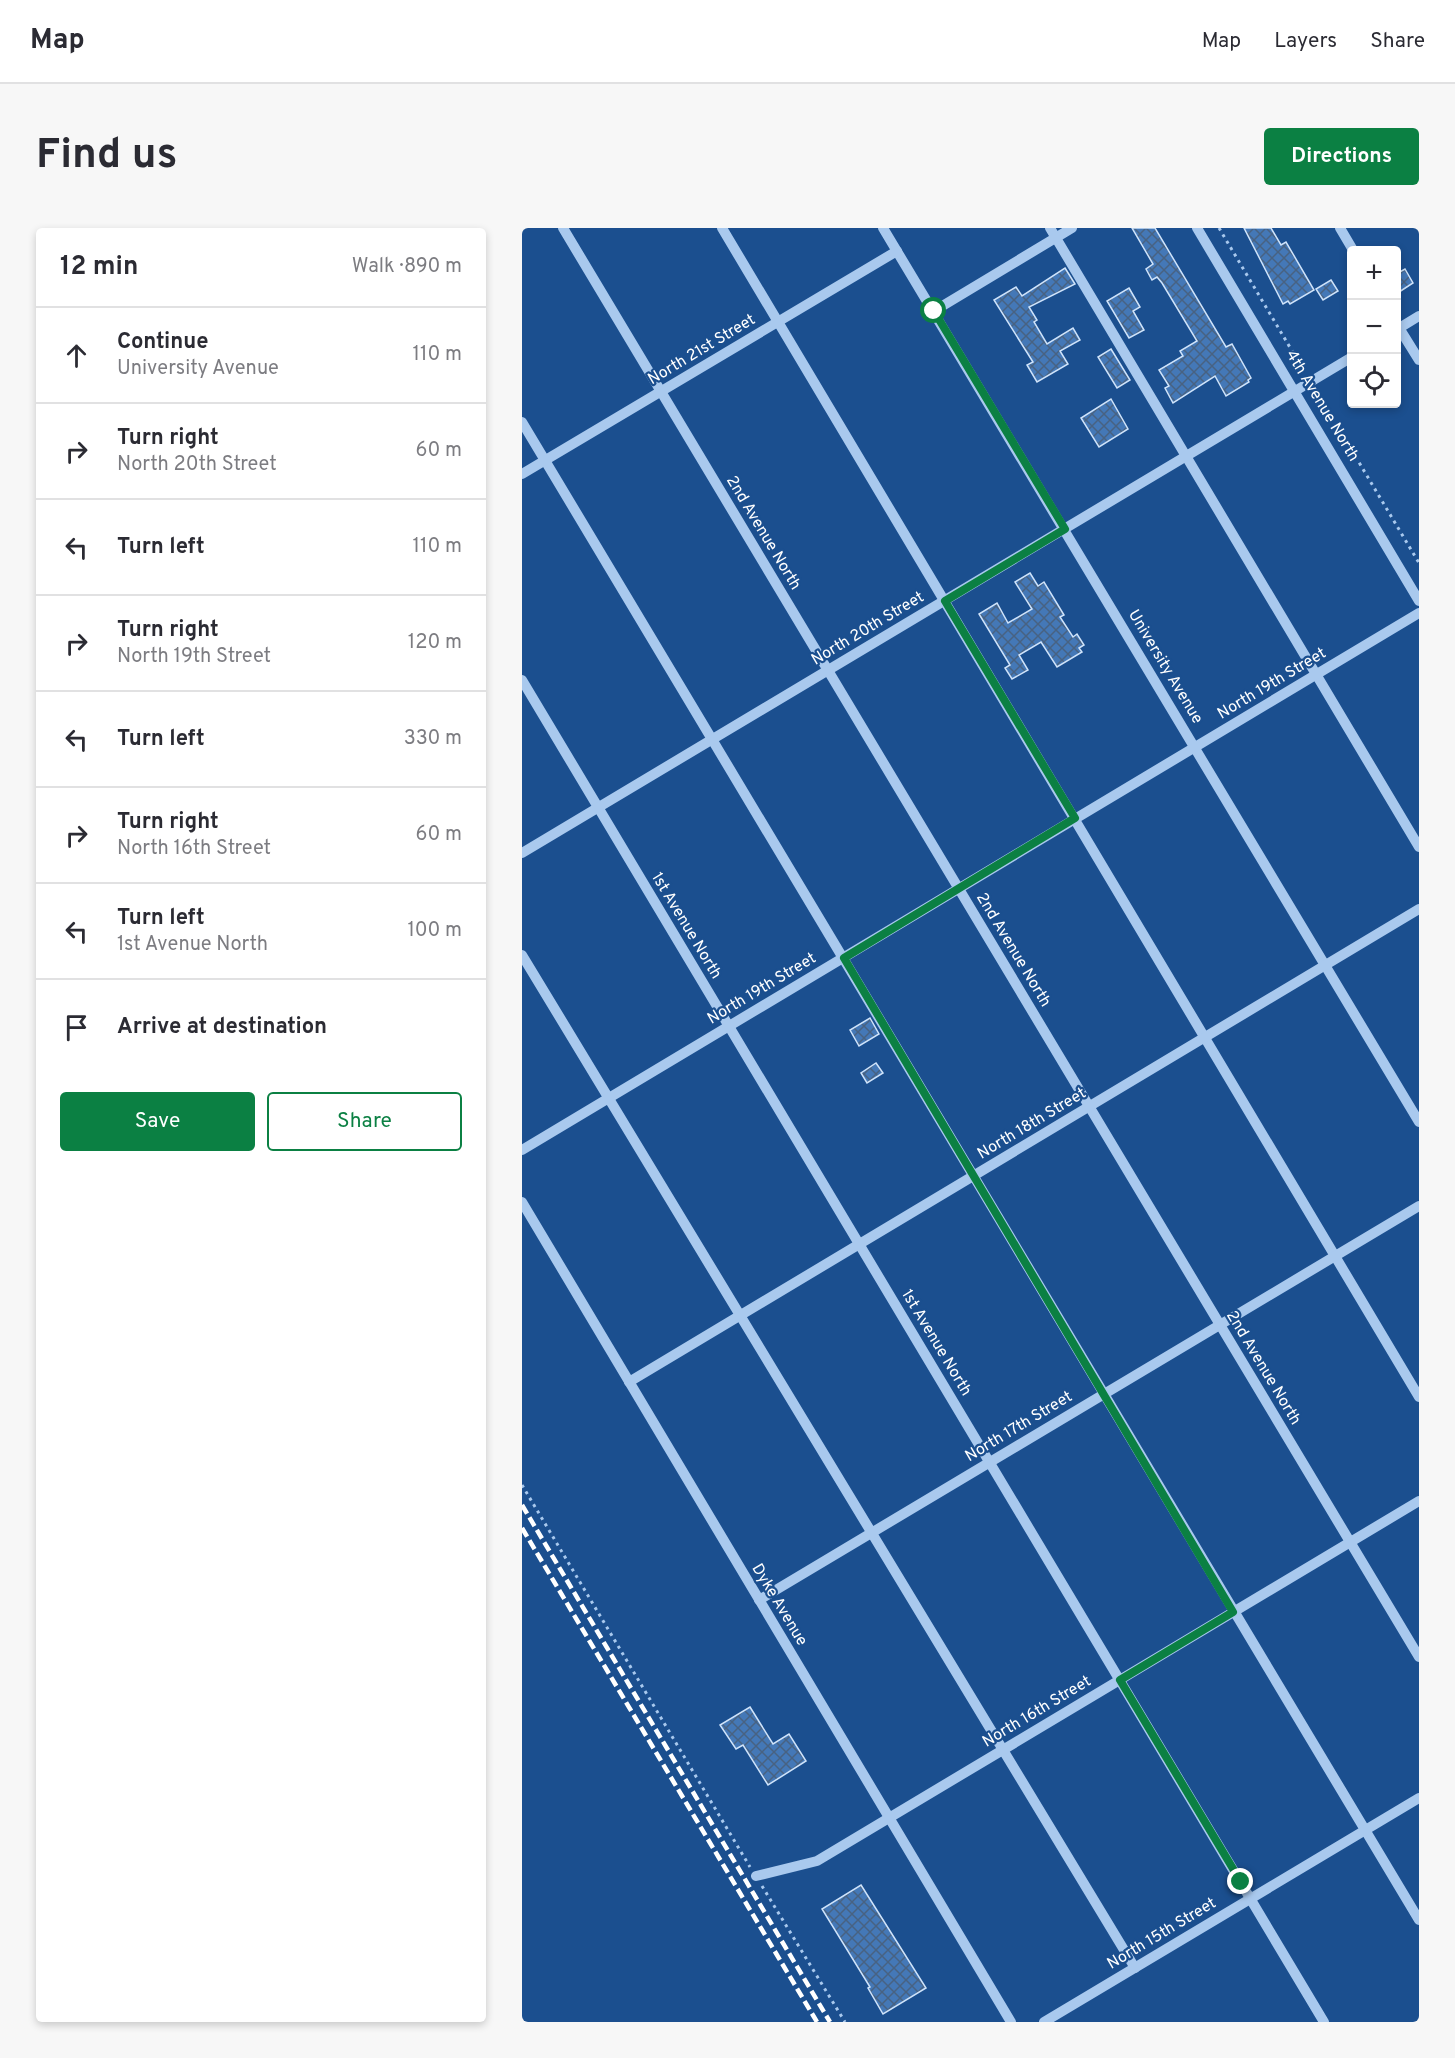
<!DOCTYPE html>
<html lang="en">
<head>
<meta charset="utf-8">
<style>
	:root { --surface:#fff; --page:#f7f7f7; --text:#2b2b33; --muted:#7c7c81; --line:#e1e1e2; --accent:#0b8043 }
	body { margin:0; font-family:Overpass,sans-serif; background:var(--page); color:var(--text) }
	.controls { position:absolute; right:18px; top:18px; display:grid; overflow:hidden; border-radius:6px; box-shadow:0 3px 9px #0003 }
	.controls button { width:54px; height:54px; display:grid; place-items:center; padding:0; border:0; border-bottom:2px solid var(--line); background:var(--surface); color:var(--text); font:30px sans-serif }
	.stop { position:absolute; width:18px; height:18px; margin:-14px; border:4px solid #0b8043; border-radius:50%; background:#fff }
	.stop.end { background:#0b8043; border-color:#fff; box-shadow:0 2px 6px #0008 }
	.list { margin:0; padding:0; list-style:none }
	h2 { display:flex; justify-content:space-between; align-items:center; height:78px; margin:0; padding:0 24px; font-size:26px }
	h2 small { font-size:20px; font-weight:400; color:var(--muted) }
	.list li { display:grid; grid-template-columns:39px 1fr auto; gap:18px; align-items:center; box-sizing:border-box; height:96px; padding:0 24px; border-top:2px solid var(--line) }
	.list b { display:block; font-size:22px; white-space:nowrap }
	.list p { margin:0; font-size:20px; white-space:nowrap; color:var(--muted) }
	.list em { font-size:20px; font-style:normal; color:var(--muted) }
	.actions { display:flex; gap:12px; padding:18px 24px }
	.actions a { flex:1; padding:14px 0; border:2px solid var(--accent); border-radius:6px; text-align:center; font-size:21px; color:var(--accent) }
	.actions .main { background:var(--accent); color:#fff }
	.icon { flex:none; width:33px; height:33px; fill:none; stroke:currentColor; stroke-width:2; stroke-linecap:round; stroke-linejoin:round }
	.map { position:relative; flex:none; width:897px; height:1794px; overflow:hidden; border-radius:6px }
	header { display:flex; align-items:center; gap:36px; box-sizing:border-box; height:84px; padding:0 30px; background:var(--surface); border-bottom:2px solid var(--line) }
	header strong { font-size:28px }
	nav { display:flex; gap:33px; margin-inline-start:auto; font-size:21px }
	.intro { display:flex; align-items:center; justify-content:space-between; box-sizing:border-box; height:144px; padding:0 36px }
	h1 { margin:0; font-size:42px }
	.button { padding:15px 27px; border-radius:6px; background:var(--accent); color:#fff; font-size:21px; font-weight:700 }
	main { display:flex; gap:36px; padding:0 36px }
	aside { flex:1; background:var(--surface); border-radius:6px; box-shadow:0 3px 9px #0003 }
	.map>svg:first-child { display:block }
	.building { fill:url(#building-cross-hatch); stroke:#cfe3fa; stroke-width:1.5 }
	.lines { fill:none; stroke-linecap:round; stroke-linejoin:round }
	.path { stroke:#a9c9ee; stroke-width:3; stroke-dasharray:3 4.5; stroke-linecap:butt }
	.minor { stroke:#a9c9ee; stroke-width:10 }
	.rail { stroke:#fff; stroke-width:4.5; stroke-dasharray:10 4.5; stroke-linecap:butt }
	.route { stroke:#0b8043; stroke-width:8 }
	.labels { text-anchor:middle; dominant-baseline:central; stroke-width:4.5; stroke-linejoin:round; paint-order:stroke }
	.street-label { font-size:16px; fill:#fff; stroke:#1b4f8f }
</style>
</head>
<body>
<header>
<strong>Map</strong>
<nav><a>Map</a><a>Layers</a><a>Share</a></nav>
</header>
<div class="intro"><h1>Find us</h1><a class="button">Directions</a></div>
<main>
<aside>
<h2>12 min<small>Walk · 890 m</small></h2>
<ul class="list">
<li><svg class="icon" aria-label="ahead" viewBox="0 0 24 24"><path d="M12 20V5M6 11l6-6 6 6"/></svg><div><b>Continue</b><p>University Avenue</p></div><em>110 m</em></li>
<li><svg class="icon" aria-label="right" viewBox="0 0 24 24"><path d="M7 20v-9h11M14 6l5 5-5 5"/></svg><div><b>Turn right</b><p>North 20th Street</p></div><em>60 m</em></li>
<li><svg class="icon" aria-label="left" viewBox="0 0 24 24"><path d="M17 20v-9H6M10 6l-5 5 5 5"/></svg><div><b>Turn left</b></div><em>110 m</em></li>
<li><svg class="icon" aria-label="right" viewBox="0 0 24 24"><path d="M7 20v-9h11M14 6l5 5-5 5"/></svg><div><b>Turn right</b><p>North 19th Street</p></div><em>120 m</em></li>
<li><svg class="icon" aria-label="left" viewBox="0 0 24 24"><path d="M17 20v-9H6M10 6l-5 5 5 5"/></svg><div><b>Turn left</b></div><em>330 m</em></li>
<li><svg class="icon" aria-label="right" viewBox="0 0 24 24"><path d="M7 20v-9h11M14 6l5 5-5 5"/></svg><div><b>Turn right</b><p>North 16th Street</p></div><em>60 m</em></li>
<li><svg class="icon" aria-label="left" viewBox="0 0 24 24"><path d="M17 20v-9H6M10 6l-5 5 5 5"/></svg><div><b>Turn left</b><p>1st Avenue North</p></div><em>100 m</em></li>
<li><svg class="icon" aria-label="arrive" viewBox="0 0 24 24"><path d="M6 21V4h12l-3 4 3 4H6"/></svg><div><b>Arrive at destination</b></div></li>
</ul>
<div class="actions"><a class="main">Save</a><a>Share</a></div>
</aside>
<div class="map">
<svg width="897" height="1794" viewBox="0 0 897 1794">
	<defs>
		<pattern id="building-cross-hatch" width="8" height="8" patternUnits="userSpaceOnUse" patternTransform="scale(1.5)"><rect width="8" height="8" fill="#4478b7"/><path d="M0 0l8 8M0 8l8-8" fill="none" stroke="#486282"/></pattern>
	</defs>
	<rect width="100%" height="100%" fill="#1b4f8f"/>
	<g class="building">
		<path d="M610,0H633L704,119L710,116L729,150L726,152L727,154L704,168L693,148L651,175L643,160L647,158L637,142L661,128L658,123L675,113L640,55L635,49L630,52L624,41L631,36Z"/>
		<path d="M722,0H749L759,17L764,14L792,62L768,76L766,73L761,76Z"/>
		<path d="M543,40L553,56L507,79L515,92L512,94L525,116L551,100L558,112L538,123L546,136L515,154L505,137L511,134L472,72L494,59L500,68Z"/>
		<path d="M883,41L891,55L874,66V46Z"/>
		<path d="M809,52L816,63L801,72L794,61Z"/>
		<path d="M607,60L618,79L611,83L622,102L607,110L585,73Z"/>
		<path d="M589,121L608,152L595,160L576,129Z"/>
		<path d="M589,171L606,201L577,219L559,190Z"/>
		<path d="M508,345L516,358L522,354L542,387L538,389L551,409L555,406L562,417L557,420L560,424L535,439L519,414L497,427L506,442L490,451L483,440L488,437L457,386L475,375L486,395L510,381L493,354Z"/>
		<path d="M348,790L357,806L337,818L328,802Z"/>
		<path d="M354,835L361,845L345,855L339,845Z"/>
		<path d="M228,1479L251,1516L267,1506L284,1533L246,1557L221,1517L214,1521L198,1497Z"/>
		<path d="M339,1657L404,1760L361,1786L346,1760L348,1759L300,1681Z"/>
	</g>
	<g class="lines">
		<g class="path">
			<path d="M697,0L782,143"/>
			<path d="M795,164L897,335"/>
			<path d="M0,1257L228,1639"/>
			<path d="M240,1658L323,1794"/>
		</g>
		<g class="minor">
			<path d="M41,0L897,1429"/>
			<path d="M200,0L897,1169"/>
			<path d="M361,0L897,894"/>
			<path d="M528,0L897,619"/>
			<path d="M675,0L897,373"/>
			<path d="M818,0L831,22"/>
			<path d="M412,83L550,0"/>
			<path d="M874,95L897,132"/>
			<path d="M874,102L897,88"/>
			<path d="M0,194L897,1692"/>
			<path d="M0,246L375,23"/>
			<path d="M0,452L802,1794"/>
			<path d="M0,625L830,129"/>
			<path d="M0,727L613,1740"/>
			<path d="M0,922L897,385"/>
			<path d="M0,974L489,1794"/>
			<path d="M107,1154L897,681"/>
			<path d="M237,1372L897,978"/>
			<path d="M234,1648L295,1633L897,1273"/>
			<path d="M522,1794L897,1570"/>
		</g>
		<g class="rail">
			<path d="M0,1277L308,1794"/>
			<path d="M0,1300L295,1794"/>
		</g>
	</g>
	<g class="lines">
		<path class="route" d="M412,83L543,301L423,373L553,590L322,730L711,1384L598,1452L719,1654"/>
	</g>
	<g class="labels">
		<g class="street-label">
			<text transform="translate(180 122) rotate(-31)">North 21st Street</text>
			<text transform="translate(800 178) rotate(59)">4th Avenue North</text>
			<text transform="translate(241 305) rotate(59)">2nd Avenue North</text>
			<text transform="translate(346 401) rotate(-31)">North 20th Street</text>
			<text transform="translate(643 439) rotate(59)">University Avenue</text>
			<text transform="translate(750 456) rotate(-31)">North 19th Street</text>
			<text transform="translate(164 698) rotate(59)">1st Avenue North</text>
			<text transform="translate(491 722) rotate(59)">2nd Avenue North</text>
			<text transform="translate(240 761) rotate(-31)">North 19th Street</text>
			<text transform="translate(510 896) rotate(-31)">North 18th Street</text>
			<text transform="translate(414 1115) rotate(59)">1st Avenue North</text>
			<text transform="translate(741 1140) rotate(59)">2nd Avenue North</text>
			<text transform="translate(497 1199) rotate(-31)">North 17th Street</text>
			<text transform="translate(257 1377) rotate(59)">Dyke Avenue</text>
			<text transform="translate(515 1484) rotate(-31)">North 16th Street</text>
			<text transform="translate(640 1706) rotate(-31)">North 15th Street</text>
		</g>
	</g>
</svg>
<div class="controls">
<button>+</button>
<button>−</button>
<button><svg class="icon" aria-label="locate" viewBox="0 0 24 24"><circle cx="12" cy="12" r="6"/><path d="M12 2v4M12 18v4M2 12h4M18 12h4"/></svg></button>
</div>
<div class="stop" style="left:412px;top:83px"></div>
<div class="stop end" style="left:719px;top:1654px"></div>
</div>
</main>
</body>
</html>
